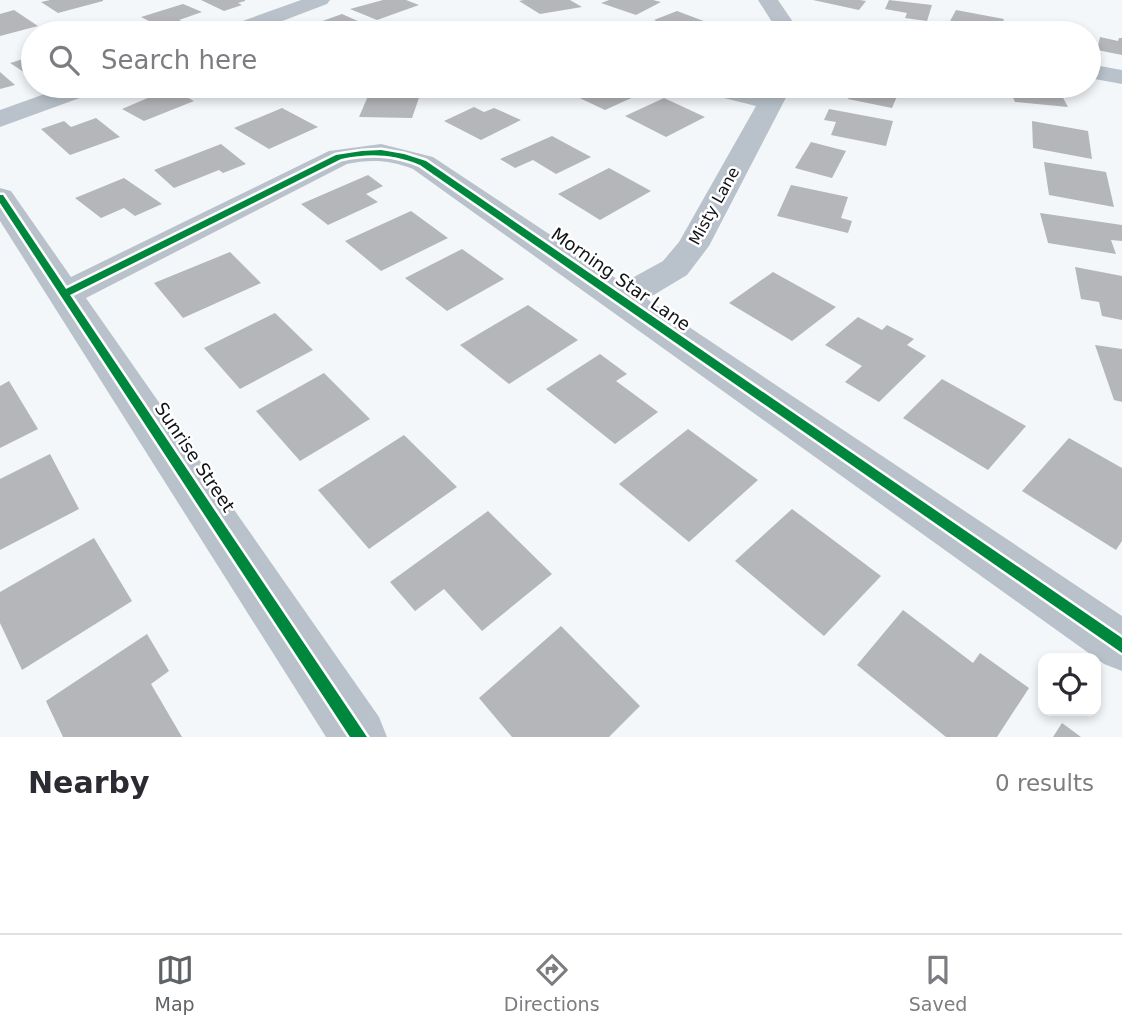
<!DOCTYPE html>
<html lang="en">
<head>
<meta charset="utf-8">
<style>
	:root { --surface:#fff; --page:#f7f7f7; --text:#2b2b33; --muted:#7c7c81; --line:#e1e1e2; --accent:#606366 }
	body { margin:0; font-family:"DejaVu Sans",sans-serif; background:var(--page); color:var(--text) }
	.controls { position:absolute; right:21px; bottom:21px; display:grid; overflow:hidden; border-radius:14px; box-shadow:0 4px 10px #0003 }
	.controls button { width:63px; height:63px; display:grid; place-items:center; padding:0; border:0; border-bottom:2px solid var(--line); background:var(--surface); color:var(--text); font:35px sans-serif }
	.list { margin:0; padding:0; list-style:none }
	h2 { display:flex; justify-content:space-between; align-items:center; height:91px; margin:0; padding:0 28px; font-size:30px }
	h2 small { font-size:23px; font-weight:400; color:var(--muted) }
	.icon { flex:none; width:38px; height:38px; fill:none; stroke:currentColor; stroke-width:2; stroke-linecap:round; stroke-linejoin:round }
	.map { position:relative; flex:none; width:1122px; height:737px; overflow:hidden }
	.search { position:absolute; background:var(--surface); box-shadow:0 4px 10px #0003; left:21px; right:21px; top:21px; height:77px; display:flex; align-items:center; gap:18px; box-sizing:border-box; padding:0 24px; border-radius:38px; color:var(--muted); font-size:26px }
	.sheet { height:196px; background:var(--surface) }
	nav { display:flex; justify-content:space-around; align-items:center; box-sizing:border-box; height:98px; border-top:2px solid var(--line); background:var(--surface); font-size:19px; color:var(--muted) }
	nav a { display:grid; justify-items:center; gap:4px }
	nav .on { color:var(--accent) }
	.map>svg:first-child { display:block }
	.building { fill:#b4b6b9 }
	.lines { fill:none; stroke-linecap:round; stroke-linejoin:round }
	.minor { fill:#b9c2cb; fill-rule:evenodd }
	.tertiary { fill:#b9c2cb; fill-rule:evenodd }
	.cycleway-casing { stroke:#fff; stroke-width:5 }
	.cycleway { fill:#00873e; fill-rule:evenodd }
	.labels { text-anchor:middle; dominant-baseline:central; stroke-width:5; stroke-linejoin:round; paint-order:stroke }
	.far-street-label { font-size:16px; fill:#111316; stroke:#fff }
	.street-label { font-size:18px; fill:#111316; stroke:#fff }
</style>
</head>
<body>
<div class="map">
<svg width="1122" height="737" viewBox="0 0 1122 737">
	<rect width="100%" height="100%" fill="#f4f7fa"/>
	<g class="building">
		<path d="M50,0H103V1L58,13L41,2Z"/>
		<path d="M201,0H245V1L238,3L242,5L224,11Z"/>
		<path d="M383,0H406L419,5L377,20L350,9Z"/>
		<path d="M524,0H570L582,7L540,14L519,1Z"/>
		<path d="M609,0H653L661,2L636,15L601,3Z"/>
		<path d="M813,0H860L866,1L859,10Z"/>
		<path d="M889,0L932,5L927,21L905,18L907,13L885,9Z"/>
		<path d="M183,4L202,12L179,20L189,24L169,31L141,17Z"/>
		<path d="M14,10L38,26L0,36V14Z"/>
		<path d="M956,10L1004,19L999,33L948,25Z"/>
		<path d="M677,11L709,23L686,33H668L661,30L670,27L654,20Z"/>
		<path d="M342,14L369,26L349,33H314L303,28Z"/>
		<path d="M499,24L529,26L526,33H495Z"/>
		<path d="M127,25L143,33H103Z"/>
		<path d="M1020,26L1058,32V33H1019Z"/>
		<path d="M1100,37L1118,41L1119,38H1122V55L1097,50Z"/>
		<path d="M33,56V78L10,63Z"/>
		<path d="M0,72L15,85L0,89Z"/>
		<path d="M156,86H166L194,101L144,121L122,109L150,97L140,92Z"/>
		<path d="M585,86H618L638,95L605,110L569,93Z"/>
		<path d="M846,86H893L901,87L892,108L848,99L854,88Z"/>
		<path d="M1008,86H1066L1072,96H1062L1068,107L1015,102Z"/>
		<path d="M371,89H422L412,118L359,117Z"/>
		<path d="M664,98L705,117L666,137L625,116Z"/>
		<path d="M474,107L484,112L494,108L521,120L481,140L444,121Z"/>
		<path d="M282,108L318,127L269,149L234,128Z"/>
		<path d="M829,109L893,121L886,146L831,135L836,122L824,120Z"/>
		<path d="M96,118L120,137L70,155L41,129L64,121L71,127Z"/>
		<path d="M1032,121L1088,131L1092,159L1033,148Z"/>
		<path d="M552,136L591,157L556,174L533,160L515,168L500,159Z"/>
		<path d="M811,142L846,151L832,178L795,168Z"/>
		<path d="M221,144L246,164L223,173L219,170L174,188L154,170Z"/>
		<path d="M1044,162L1106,172L1114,207L1049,195Z"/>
		<path d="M609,168L651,191L600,220L558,194Z"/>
		<path d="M368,175L383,186L366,194L378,202L328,225L301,204Z"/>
		<path d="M124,178L162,204L135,216L124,208L101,218L75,198Z"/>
		<path d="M791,185L848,197L841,218L852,221L848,233L777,216Z"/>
		<path d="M411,211L448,238L381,271L345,241Z"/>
		<path d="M1040,213L1122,225V241L1111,240L1116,254L1048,243Z"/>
		<path d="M462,249L504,279L447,311L405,278Z"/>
		<path d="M230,252L261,283L183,318L154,283Z"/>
		<path d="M1075,267L1122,276V320L1102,316L1099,302L1081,299Z"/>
		<path d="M773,272L836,307L792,341L729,303Z"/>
		<path d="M528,305L578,340L509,384L460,345Z"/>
		<path d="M275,313L313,350L240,389L204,348Z"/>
		<path d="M858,317L882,330L887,325L914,339L907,345L926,356L879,402L845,382L862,366L825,345Z"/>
		<path d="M1095,345L1122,349V402L1114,400Z"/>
		<path d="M600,354L627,374L616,381L658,412L615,444L546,389Z"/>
		<path d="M324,373L370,419L300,461L256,411Z"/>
		<path d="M942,379L1026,426L988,470L903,418Z"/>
		<path d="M9,381L38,429L0,448V386Z"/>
		<path d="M688,429L758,480L689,542L619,484Z"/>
		<path d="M404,435L457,487L369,549L318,490Z"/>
		<path d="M1069,438L1122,468V541L1116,550L1022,491Z"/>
		<path d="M50,454L79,509L0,550V479Z"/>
		<path d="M792,509L881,576L824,636L735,561Z"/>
		<path d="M488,511L552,574L482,631L444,589L415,611L390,582Z"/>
		<path d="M94,538L132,601L22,670L0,623V592Z"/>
		<path d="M903,610L973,663L980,653L1029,688L997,737H946L857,665Z"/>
		<path d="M561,626L640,706L609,737H512L479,698Z"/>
		<path d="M147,634L169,671L151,684L182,737H63L46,701Z"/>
		<path d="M1062,723L1081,737H1053Z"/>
	</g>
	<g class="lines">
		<g class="minor">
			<path d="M758,0H778L793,22L875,26L883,28L886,33H779Z"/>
			<path d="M1089,64L1122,70V84L1089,78Z"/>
			<path d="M693,86H736L764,92L768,86H792L709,246L687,275L647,299L1122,616V671L1104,664L413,169C390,160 371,159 347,164L86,298L379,717L387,737H326L0,221V188L11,191L71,277L329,151L381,144L433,157L623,283L663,261L679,242L756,106L696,91Z"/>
		</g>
		<g class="tertiary">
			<path d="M301,0H330L327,4L251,33H220L223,28Z"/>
			<path d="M67,86H102L99,91L0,127V110Z"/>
		</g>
		<g class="cycleway-casing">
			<path id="cycleway" d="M381,150L404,154L426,161L1122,638V653L420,165C393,154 370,153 341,159L70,295L367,737H350L0,203V195H3L66,289L336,155L362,151Z"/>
		</g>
		<use href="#cycleway" class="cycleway"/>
	</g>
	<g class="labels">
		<g class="far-street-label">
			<text transform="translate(714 206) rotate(-61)">Misty Lane</text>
		</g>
		<g class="street-label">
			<text transform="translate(621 279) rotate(35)">Morning Star Lane</text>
			<text transform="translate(195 457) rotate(56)">Sunrise Street</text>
		</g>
	</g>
</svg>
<div class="controls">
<button><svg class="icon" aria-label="locate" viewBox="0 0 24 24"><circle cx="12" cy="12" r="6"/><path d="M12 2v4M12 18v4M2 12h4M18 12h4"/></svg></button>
</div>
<div class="search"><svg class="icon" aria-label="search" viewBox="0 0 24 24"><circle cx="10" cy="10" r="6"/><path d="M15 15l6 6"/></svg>Search here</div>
</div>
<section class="sheet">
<h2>Nearby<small>0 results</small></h2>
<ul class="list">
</ul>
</section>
<nav>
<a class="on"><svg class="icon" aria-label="map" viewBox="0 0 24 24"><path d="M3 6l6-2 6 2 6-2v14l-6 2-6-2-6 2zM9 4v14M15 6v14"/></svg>Map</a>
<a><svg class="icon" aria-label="directions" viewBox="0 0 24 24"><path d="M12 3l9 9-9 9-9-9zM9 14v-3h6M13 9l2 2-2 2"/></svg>Directions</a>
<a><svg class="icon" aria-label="saved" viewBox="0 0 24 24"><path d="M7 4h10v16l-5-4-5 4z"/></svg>Saved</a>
</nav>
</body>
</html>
